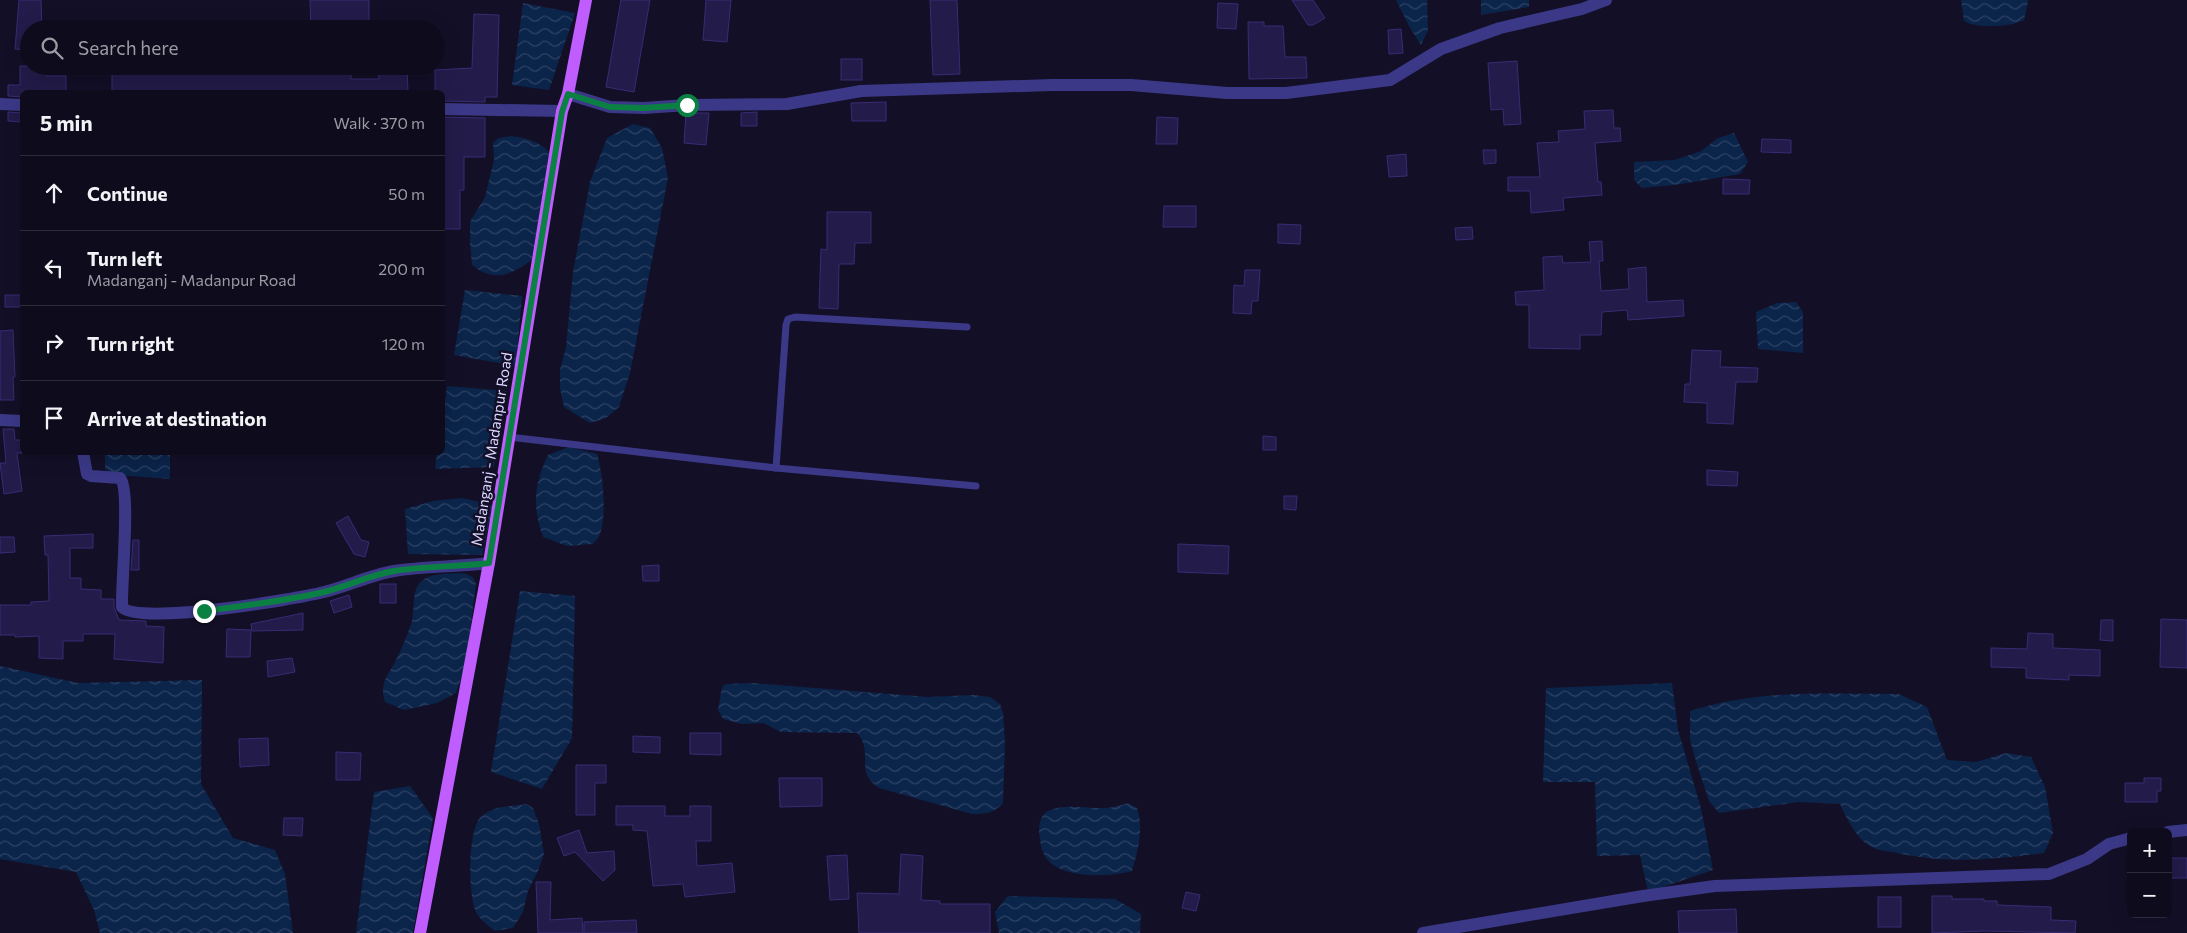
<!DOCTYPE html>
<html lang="en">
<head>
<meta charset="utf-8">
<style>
	:root { --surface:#0e0b1d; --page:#171426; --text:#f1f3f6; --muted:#9b9ba4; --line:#2e2b3b }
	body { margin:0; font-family:Commissioner,sans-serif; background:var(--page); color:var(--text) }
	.controls { position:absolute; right:15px; bottom:15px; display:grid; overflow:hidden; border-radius:8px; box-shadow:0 5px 20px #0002 }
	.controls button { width:45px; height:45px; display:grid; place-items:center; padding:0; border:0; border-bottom:1px solid var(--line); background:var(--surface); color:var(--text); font:25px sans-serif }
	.stop { position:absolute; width:15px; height:15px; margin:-11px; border:4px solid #0b8043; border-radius:50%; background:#fff }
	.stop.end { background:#0b8043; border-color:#fff; box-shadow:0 1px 5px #0008 }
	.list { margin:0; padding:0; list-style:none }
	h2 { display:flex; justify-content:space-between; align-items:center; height:65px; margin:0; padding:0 20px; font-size:21px }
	h2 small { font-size:16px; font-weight:400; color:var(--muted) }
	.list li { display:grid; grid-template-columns:32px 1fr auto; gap:15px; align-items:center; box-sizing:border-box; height:75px; padding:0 20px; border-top:1px solid var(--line) }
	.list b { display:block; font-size:19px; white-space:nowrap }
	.list p { margin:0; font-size:16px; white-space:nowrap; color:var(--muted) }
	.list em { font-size:16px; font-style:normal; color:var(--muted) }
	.icon { flex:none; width:28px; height:28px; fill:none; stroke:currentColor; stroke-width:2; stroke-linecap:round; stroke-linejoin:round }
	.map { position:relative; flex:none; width:2187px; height:933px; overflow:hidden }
	.search { position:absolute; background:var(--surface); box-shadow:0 5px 20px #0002; left:20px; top:20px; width:425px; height:55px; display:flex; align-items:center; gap:12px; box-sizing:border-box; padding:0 18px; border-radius:28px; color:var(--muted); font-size:19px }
	.panel { position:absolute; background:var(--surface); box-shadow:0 5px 20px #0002; left:20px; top:90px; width:425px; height:365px; border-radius:8px }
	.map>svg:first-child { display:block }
	.water { fill:url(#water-waves) }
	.building { fill:#231b49; stroke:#392c75 }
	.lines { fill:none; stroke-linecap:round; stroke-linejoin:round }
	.lane { stroke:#3b3987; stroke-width:7 }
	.street { stroke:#3b3987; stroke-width:12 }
	.primary { stroke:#bf5dff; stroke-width:12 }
	.route { stroke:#0b8043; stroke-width:6 }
	.labels { text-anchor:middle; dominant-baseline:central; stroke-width:5; stroke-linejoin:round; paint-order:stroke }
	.street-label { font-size:15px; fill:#dad6ff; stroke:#130f27 }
</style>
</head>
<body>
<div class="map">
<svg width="2187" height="933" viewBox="0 0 2187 933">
	<defs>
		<pattern id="water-waves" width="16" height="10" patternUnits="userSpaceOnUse" patternTransform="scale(1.25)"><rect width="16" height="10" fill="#0b244a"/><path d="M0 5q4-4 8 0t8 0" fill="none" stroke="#2e4365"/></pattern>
	</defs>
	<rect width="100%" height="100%" fill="#130f27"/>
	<g class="water">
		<path d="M1396,0H1427L1428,30L1421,45L1410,28Z"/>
		<path d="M1481,0H1529V7L1481,15Z"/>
		<path d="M1961,0H2028V2L2024,20C2011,27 1977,29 1964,21Z"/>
		<path d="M523,3L575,13L549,90L512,85Z"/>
		<path d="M633,124L650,128L662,148L668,178L630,373L619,407L606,418L590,423L564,407L560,388V370L566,347L573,272L590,182L607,138Z"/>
		<path d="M1734,133L1748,162L1740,174L1675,185L1642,188L1634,180V162L1675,160L1701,151L1718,138Z"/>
		<path d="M511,136C526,138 539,141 549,152L532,260C510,275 495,283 472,265L470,242V222L485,197L494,160L493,143L499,138Z"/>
		<path d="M465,290L522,296L516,366L454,355Z"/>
		<path d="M1796,302L1803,312V353L1758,349L1756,312L1777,303Z"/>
		<path d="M447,386L507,391L494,467L435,469L437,453L442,452L443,417Z"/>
		<path d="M569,447L597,454C603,473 607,515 600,534C599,538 595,541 593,544L567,546L543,537C532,506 534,484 548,455Z"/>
		<path d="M105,453H170V479L115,475L105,469Z"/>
		<path d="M462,498L493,505L482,555L408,554L405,509L433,501Z"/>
		<path d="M463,573L473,577L476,584L466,664L456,693L437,703L404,710L385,702C379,682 388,676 396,660C402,648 407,636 411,624C416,612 410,590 422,581C432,572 450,574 463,573Z"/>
		<path d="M520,591L575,596L572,738L542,789L491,772Z"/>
		<path d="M0,666L78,683L202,680L201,784L233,838L275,850L285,874L293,933H100L94,910L76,872L0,859Z"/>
		<path d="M752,683L928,697L973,695L990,697L1000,704L1003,713L1005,741L1003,803C994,813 986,814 972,814L879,788C853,771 875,753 857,733L781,732L763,723L742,724L723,719L718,710L722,687L726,684Z"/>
		<path d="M1672,683L1678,730L1701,808L1713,870L1648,892L1640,855L1597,856L1595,782H1543L1546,688Z"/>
		<path d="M1899,694L1927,707L1947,760L1976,762L2006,753L2031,757L2045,787L2053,833L2044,853C1995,860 1941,864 1893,852C1887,851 1879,851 1874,848C1857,841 1847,819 1840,804L1799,802L1719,813L1709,801L1698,768L1690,740V711C1757,689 1829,694 1899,694Z"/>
		<path d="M410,786L433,818L413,933H356L374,792Z"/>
		<path d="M1128,803L1137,808C1144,828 1138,851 1132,871C1110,877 1064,879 1048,860C1041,853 1040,840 1039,831C1039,824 1041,814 1048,811C1066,803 1087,809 1105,808C1112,808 1121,805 1128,803Z"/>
		<path d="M526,804L533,808L539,824L544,854L538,871L528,891L523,912L513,928L495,931C489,926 479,919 476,912C468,896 467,827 482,816C495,805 510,807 526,804Z"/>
		<path d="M1008,896L1115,899L1141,914L1140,933H999L995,912Z"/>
	</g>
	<g class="building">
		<path d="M19,0H41L42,29H29V50L15,49Z"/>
		<path d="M310,0H369V29H311Z"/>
		<path d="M621,0H650L634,92L606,87Z"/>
		<path d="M706,0H731L727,42L703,40Z"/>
		<path d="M930,0H957L960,74L933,75Z"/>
		<path d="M1292,0H1313L1325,18L1313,25H1308Z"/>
		<path d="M1218,3L1238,4L1236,29L1217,28Z"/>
		<path d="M474,14L499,15L497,97H485V102L442,101V92H435V70L472,68Z"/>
		<path d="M1248,22H1264V26H1283L1285,57H1306L1307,78L1249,79Z"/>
		<path d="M1401,29L1403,53L1389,54L1388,30Z"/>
		<rect x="841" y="59" width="21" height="21"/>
		<path d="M1517,61L1521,124L1504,125L1503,109L1491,110L1488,63Z"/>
		<path d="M20,66H47V76H66V92H22V97L8,96V85H20Z"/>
		<path d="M112,66H231V68L351,66V79H379L378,69L407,68L408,92H112Z"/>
		<path d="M886,102V121H852L851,103Z"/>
		<path d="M1613,110L1614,128H1620L1621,141L1595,143L1598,182H1601L1602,195L1563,198L1564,210L1531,213L1530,191H1508V177H1540L1537,143L1559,142L1558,131L1585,129L1584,111Z"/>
		<path d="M8,112L22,113V122L8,121Z"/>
		<path d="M757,112V126H741V113Z"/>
		<path d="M686,113H709L706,145L684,143Z"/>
		<path d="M442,117L485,118V157H464V190H460V229H442Z"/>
		<path d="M1157,117L1178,118L1177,144H1156Z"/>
		<path d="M1762,139L1791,140V153L1761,152Z"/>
		<path d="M1483,150H1496V163L1484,164Z"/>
		<path d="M1406,154L1407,176L1389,177L1387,156Z"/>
		<path d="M1723,179L1750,180L1749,194H1723Z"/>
		<path d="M1164,206H1196V227H1163Z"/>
		<path d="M827,212H871V243H855L854,264H839L838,309L819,308L821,249L827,250Z"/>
		<path d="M1278,224L1301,225L1300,244L1278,243Z"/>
		<path d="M1472,227L1473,239L1456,240L1455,228Z"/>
		<path d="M1602,241L1603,261H1599L1601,291L1629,289L1628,269L1646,267L1647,302L1683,300L1684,316L1628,320L1627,310L1602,312L1601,335H1580V349L1529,348V305H1516L1515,292L1544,290L1543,257L1562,256L1563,263L1591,262L1589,242Z"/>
		<path d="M1245,270H1260L1258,301H1252L1251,314L1233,313L1234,285L1244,286Z"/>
		<rect x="5" y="295" width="17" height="12"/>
		<path d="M13,330L15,377H13L14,400H0V331Z"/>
		<path d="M1692,350L1721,351L1720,367L1758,368L1757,382H1736L1733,424L1707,423V403L1684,402L1685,384H1690Z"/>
		<path d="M3,429H14L15,440H22V453H17L22,491L4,494L0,463H6Z"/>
		<path d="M1263,436L1276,437V450H1263Z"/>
		<path d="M1707,470L1738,472L1737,486L1707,485Z"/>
		<path d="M1284,496H1297L1296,510L1284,509Z"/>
		<path d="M348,516L361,540L369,542L365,557L354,554L336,523Z"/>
		<path d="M93,534V548H70V578H81V589L101,590V599H114V607L119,620L146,621V626L164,627L163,663L114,659L115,634H83V641H63V659L39,658V636L15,637V635H0V605H31V602L49,601L48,555H45L44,536Z"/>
		<path d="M0,537H14L15,552L0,553Z"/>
		<path d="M133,540H139V570H131Z"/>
		<path d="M1178,544L1229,546L1228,574L1178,572Z"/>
		<path d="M659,565V581H643L642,566Z"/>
		<rect x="380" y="584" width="16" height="19"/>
		<path d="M349,595L352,607L334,613L330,601Z"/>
		<path d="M303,613V630L252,631L251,624Z"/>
		<path d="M2161,619L2187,620V668L2160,667Z"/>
		<path d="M2101,620H2113V641L2100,640Z"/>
		<path d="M227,629L251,630L250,657H226Z"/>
		<path d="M2028,633L2053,634V648L2100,650V676L2069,675V680L2026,678V668L1991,667V648L2027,649Z"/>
		<path d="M292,658L295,672L268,677L267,661Z"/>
		<path d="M690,733H721V755L690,754Z"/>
		<path d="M633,736L660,737V753L633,752Z"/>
		<path d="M268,738L269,765L240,767L239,739Z"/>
		<path d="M336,752L361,753L360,780H336Z"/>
		<path d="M576,765H606V783H595V815H576Z"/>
		<path d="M779,778H822V806L780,807Z"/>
		<path d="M2144,778H2161V791H2157V802H2125V783H2144Z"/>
		<path d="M616,806H665V816H690V806H711V841H696L697,866L732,863L735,892L685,897L683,884L653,886L647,831L633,830V825H616Z"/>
		<path d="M284,818H303L302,836L283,835Z"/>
		<path d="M579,830L587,853L614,851L615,870L603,881L575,852L564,856L557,838Z"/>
		<path d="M901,854L923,856L921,900L940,901V904H990V933H859L857,893L899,894Z"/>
		<path d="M847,855L849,899L830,900L827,856Z"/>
		<rect x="2168" y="858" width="19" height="20"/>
		<path d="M536,882H551L550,920L582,918L583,933H538Z"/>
		<path d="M1186,892L1200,895L1196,911L1182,908Z"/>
		<path d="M1932,896H1952V899H1984V901H1997V905L2051,907V920L2076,921L2075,933L1985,931L1932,933Z"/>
		<rect x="1878" y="897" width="23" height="30"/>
		<path d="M1736,909L1737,933H1679L1678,911Z"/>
		<path d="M636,920L637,933H584V922Z"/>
	</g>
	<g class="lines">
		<g class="lane">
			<path d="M509,437L776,468L976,486"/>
			<path d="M776,468L786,325L788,319L795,317L967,327"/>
		</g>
		<g class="street">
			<path d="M568,94L610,107L644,108L687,105L787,104L861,91L1052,85H1131L1227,93H1286L1390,80L1441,49L1500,28L1582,9L1606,0"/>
			<path d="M0,104L22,105"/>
			<path d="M442,109L562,111"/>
			<path d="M0,420L22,421"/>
			<path d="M83,452L87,474L91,476L120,478C131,488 121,585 122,607C137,626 296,599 324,592C348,586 370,575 394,571C425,566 457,567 489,563"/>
			<path d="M2168,832L2187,830"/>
			<path d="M1423,933L1643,896L1715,886L2049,874L2087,859L2109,844L2131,838"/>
		</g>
		<path class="primary" d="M420,933L489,563L562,111L568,94L586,0"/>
	</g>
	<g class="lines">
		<path class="route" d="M204,611C244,606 285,601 324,592C348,586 370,575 394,571C425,566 457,567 489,563L562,112L568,94L610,107L644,108L687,105"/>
	</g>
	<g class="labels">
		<g class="street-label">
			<text transform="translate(491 449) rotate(-81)">Madanganj - Madanpur Road</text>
		</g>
	</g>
</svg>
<div class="controls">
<button>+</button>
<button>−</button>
</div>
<div class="stop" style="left:687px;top:105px"></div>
<div class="stop end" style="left:204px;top:611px"></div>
<div class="search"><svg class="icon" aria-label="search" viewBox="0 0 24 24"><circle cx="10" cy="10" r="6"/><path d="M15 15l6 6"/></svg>Search here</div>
<section class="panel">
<h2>5 min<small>Walk · 370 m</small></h2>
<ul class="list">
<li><svg class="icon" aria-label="ahead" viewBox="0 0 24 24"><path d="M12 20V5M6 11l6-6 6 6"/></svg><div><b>Continue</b></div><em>50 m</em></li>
<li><svg class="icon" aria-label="left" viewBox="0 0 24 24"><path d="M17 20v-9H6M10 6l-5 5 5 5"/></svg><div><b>Turn left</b><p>Madanganj - Madanpur Road</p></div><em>200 m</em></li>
<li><svg class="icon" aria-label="right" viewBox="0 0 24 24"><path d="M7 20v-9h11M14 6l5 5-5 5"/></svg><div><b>Turn right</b></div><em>120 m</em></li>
<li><svg class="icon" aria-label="arrive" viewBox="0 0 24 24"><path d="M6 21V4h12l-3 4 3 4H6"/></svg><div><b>Arrive at destination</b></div></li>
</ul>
</section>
</div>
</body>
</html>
